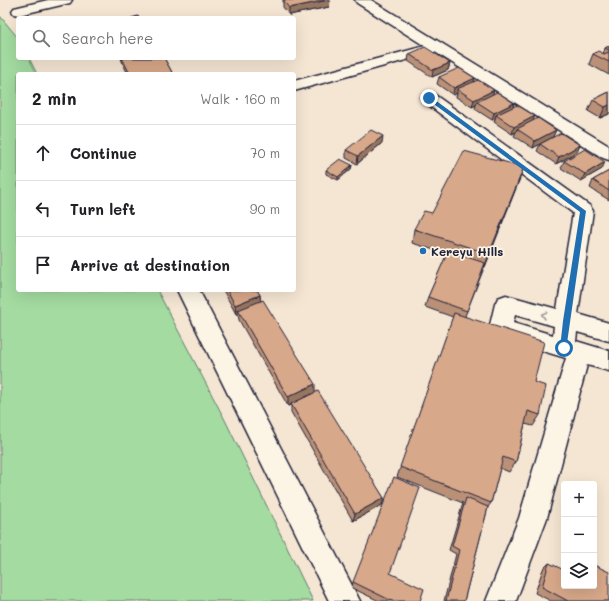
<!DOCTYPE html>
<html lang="en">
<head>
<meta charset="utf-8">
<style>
	:root { --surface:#fff; --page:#f6f6f6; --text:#202124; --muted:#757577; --line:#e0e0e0 }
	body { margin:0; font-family:Mali,sans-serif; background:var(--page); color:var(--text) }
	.controls { position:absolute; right:12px; bottom:12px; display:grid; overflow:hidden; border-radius:4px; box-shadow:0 4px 16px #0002 }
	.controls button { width:36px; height:36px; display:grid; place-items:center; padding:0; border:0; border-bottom:1px solid var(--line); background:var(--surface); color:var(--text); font:20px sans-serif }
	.stop { position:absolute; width:12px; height:12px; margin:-9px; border:3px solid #1f6fb2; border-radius:50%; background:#fff }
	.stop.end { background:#1f6fb2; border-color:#fff; box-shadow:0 1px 4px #0008 }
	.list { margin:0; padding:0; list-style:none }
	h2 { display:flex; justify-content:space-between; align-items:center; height:52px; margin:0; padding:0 16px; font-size:17px }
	h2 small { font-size:13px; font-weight:400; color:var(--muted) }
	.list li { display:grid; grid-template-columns:26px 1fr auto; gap:12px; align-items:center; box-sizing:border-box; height:56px; padding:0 16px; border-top:1px solid var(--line) }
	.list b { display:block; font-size:15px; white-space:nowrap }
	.list em { font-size:13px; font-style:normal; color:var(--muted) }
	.icon { flex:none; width:22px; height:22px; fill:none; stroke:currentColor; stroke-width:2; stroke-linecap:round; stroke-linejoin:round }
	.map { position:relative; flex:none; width:609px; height:601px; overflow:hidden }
	.search { position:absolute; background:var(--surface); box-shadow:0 4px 16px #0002; left:16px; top:16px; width:280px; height:44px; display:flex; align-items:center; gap:10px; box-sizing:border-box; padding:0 14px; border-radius:4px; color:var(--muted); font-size:15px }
	.panel { position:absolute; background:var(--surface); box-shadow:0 4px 16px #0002; left:16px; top:72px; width:280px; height:220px; border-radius:4px }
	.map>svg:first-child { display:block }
	.green { fill:#a3dba0; stroke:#627e6e }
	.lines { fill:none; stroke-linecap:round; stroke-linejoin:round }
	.minor-casing { stroke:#22223b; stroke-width:3 }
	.minor { fill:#fcf5e5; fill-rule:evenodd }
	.wall { fill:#ba9077; stroke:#22223b }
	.shaded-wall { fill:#977661; stroke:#22223b }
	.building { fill:#d8a88a; stroke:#22223b }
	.oneway { stroke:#9a9698 }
	.route { fill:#1f6fb2 }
	.poi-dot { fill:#1f6fb2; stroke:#fcf5e5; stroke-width:1.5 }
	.labels { text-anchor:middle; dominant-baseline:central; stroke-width:3.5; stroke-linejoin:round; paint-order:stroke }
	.poi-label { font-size:12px; font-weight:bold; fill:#22223b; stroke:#fcf5e5; text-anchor:start }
</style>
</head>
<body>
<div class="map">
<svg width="609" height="601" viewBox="0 0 609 601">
	<rect width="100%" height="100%" fill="#f5e6d3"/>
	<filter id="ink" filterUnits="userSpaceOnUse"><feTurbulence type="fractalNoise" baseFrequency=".025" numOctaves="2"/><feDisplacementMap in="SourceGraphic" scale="8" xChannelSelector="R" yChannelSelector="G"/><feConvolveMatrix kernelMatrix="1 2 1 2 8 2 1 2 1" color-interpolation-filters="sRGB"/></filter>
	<g filter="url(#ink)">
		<path class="green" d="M0,16L18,38V58H29L37,74H18V290H157L225,420L313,601H0Z"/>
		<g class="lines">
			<g class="minor-casing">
				<g id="minor">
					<path d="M48,0H72L70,3L19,15L14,14L12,11L14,8Z"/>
					<path d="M355,0H371L609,146V160L603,158L435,52L294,91V81L425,46L357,3Z"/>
					<path d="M429,93L435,95L590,206L593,211L578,314L609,323V341L577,332L576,341L609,351V371L587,365L547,518L516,601H486L519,518L566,358L492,336L489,329L495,304L498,298L506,295L557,309L573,213L423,101L421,98L423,95ZM515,315L554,326L553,335L513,323Z"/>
					<path d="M177,290H199L360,601H329Z"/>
				</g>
			</g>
			<use href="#minor" class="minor"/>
		</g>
		<g class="wall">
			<path d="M283,0H330L329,7L289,15L283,7Z"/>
			<path d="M609,46V75L589,64L593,54H603L605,48Z"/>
			<path d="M409,54L450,63L448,70L432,77L408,61Z"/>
			<path d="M121,58H164L173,74H128L123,64Z"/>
			<path d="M439,77L474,82L494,90L493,94L514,103L513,107L533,120L553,137L580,145L577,152L556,164L537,151L540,144L533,148L514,136L516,132L512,134L494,122L495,119L492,120L475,109L476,105L472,107L456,97L457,93L453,95L437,84Z"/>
			<path d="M609,92V114L600,118L588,111L593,100Z"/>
			<path d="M382,143L357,164L346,158V150Z"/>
			<path d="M564,161L602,169L581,181L561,168Z"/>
			<path d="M352,165L351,169L338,180L326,174V170Z"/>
			<path d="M524,167L465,316L534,382L540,415L533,426L525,424L516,462L509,472L500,468L491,503L488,507L464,601H444L456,554L449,550L463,503L397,477L453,317L425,307L428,297L447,254L412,243L414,229L432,213Z"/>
			<path d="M609,171V200L590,188L593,180Z"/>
			<path d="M223,290H257L260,295V301L315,392L384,498L382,505L353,521L291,412V405L288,406L239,320L238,314H236Z"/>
			<path d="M549,563L609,601H551L535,593L543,569Z"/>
			<path d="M390,573L420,601H379L352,588L353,582Z"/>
		</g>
		<g class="shaded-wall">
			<path d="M328,0H330L329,7L289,15V8Z"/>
			<path d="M450,63L448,70L432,77L433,70Z"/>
			<path d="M475,78L473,85L457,89V93L453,95L454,88Z"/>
			<path d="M494,90L492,97L477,102L476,105L472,107L474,100Z"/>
			<path d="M514,103L512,110L496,115L495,119L492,120L494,113Z"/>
			<path d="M609,105V114L600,118L605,107Z"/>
			<path d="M535,116L532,123L517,129L516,132L512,134L514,127Z"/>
			<path d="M556,130L553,137L533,148L535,141Z"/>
			<path d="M383,136L382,143L357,164L358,156Z"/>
			<path d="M580,145L577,152L556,164L559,157Z"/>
			<path d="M605,162L602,169L581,181L585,174Z"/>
			<path d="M352,165L351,169L338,180V177Z"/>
			<path d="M524,167L519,181L485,267L489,254Z"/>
			<path d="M260,295L261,305L238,310V314H236L235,305Z"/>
			<path d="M315,384V393L291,404V405L288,406V397Z"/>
			<path d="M384,498L382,505L353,521L355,514Z"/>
		</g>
		<g class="building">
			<path d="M283,0H328L289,8Z"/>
			<path d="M138,16L139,18H131Z"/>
			<path d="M609,46V50L605,48Z"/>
			<path d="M425,47L450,63L433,70L409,54Z"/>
			<path d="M598,51L604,54L609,52V62L593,54Z"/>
			<path d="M122,58H164L173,74H130Z"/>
			<path d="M459,68L475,78L454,88L439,77Z"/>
			<path d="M478,80L494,90L474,100L457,89Z"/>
			<path d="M497,92L514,103L494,113L477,102Z"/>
			<path d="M609,92V105L605,107L593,100Z"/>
			<path d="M517,105L535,116L514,127L496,115Z"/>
			<path d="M538,118L556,130L535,141L517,129Z"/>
			<path d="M371,130L383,136L358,156L346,150Z"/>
			<path d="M561,133L580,145L559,157L540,144Z"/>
			<path d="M585,149L605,162L585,174L564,161Z"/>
			<path d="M464,151L524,167L489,254L414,229L424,211L432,213Z"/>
			<path d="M340,159L352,165L338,177L326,170Z"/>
			<path d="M609,171V191L593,180Z"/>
			<path d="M448,251L485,263L467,311L428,297Z"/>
			<path d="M227,290H257L260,295L235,305Z"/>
			<path d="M263,300L315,384L288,397L238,310Z"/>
			<path d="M454,313L544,342L534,382L546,386L540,415L528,411L516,462L503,457L491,503L400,467Z"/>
			<path d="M318,391L384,498L355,514L291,404Z"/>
			<path d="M394,477L420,488L390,573L424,589L420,601H392L353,582Z"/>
			<path d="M466,498L488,507L464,601H446L459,550L452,546Z"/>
			<path d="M549,563L564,570V586H594V565L609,572V601H568L542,587Z"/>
		</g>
		<defs><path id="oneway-chevron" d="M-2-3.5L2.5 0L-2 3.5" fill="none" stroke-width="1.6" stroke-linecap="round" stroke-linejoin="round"/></defs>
		<use class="oneway" href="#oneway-chevron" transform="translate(544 315) rotate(-165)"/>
	</g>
	<path class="route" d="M427,97H431L586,211L566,350L564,351L560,348L563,321L580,212L427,99Z"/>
	<circle class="poi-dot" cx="423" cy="251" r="4"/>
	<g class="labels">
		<g class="poi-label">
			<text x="431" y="251">Kereyu Hills</text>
		</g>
	</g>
</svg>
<div class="controls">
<button>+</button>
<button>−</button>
<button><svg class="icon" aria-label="layers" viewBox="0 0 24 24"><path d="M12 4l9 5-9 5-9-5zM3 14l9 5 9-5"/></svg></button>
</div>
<div class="stop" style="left:564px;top:348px"></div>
<div class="stop end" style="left:429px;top:98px"></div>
<div class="search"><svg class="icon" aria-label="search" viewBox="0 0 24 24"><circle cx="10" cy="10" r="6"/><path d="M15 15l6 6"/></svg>Search here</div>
<section class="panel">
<h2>2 min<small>Walk · 160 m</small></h2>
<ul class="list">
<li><svg class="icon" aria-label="ahead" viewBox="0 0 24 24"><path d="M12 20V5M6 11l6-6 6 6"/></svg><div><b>Continue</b></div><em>70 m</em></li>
<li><svg class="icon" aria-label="left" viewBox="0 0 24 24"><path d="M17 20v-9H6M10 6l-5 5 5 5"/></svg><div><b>Turn left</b></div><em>90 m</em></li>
<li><svg class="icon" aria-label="arrive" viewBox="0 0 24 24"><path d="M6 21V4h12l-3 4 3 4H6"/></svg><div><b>Arrive at destination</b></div></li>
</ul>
</section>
</div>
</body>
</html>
